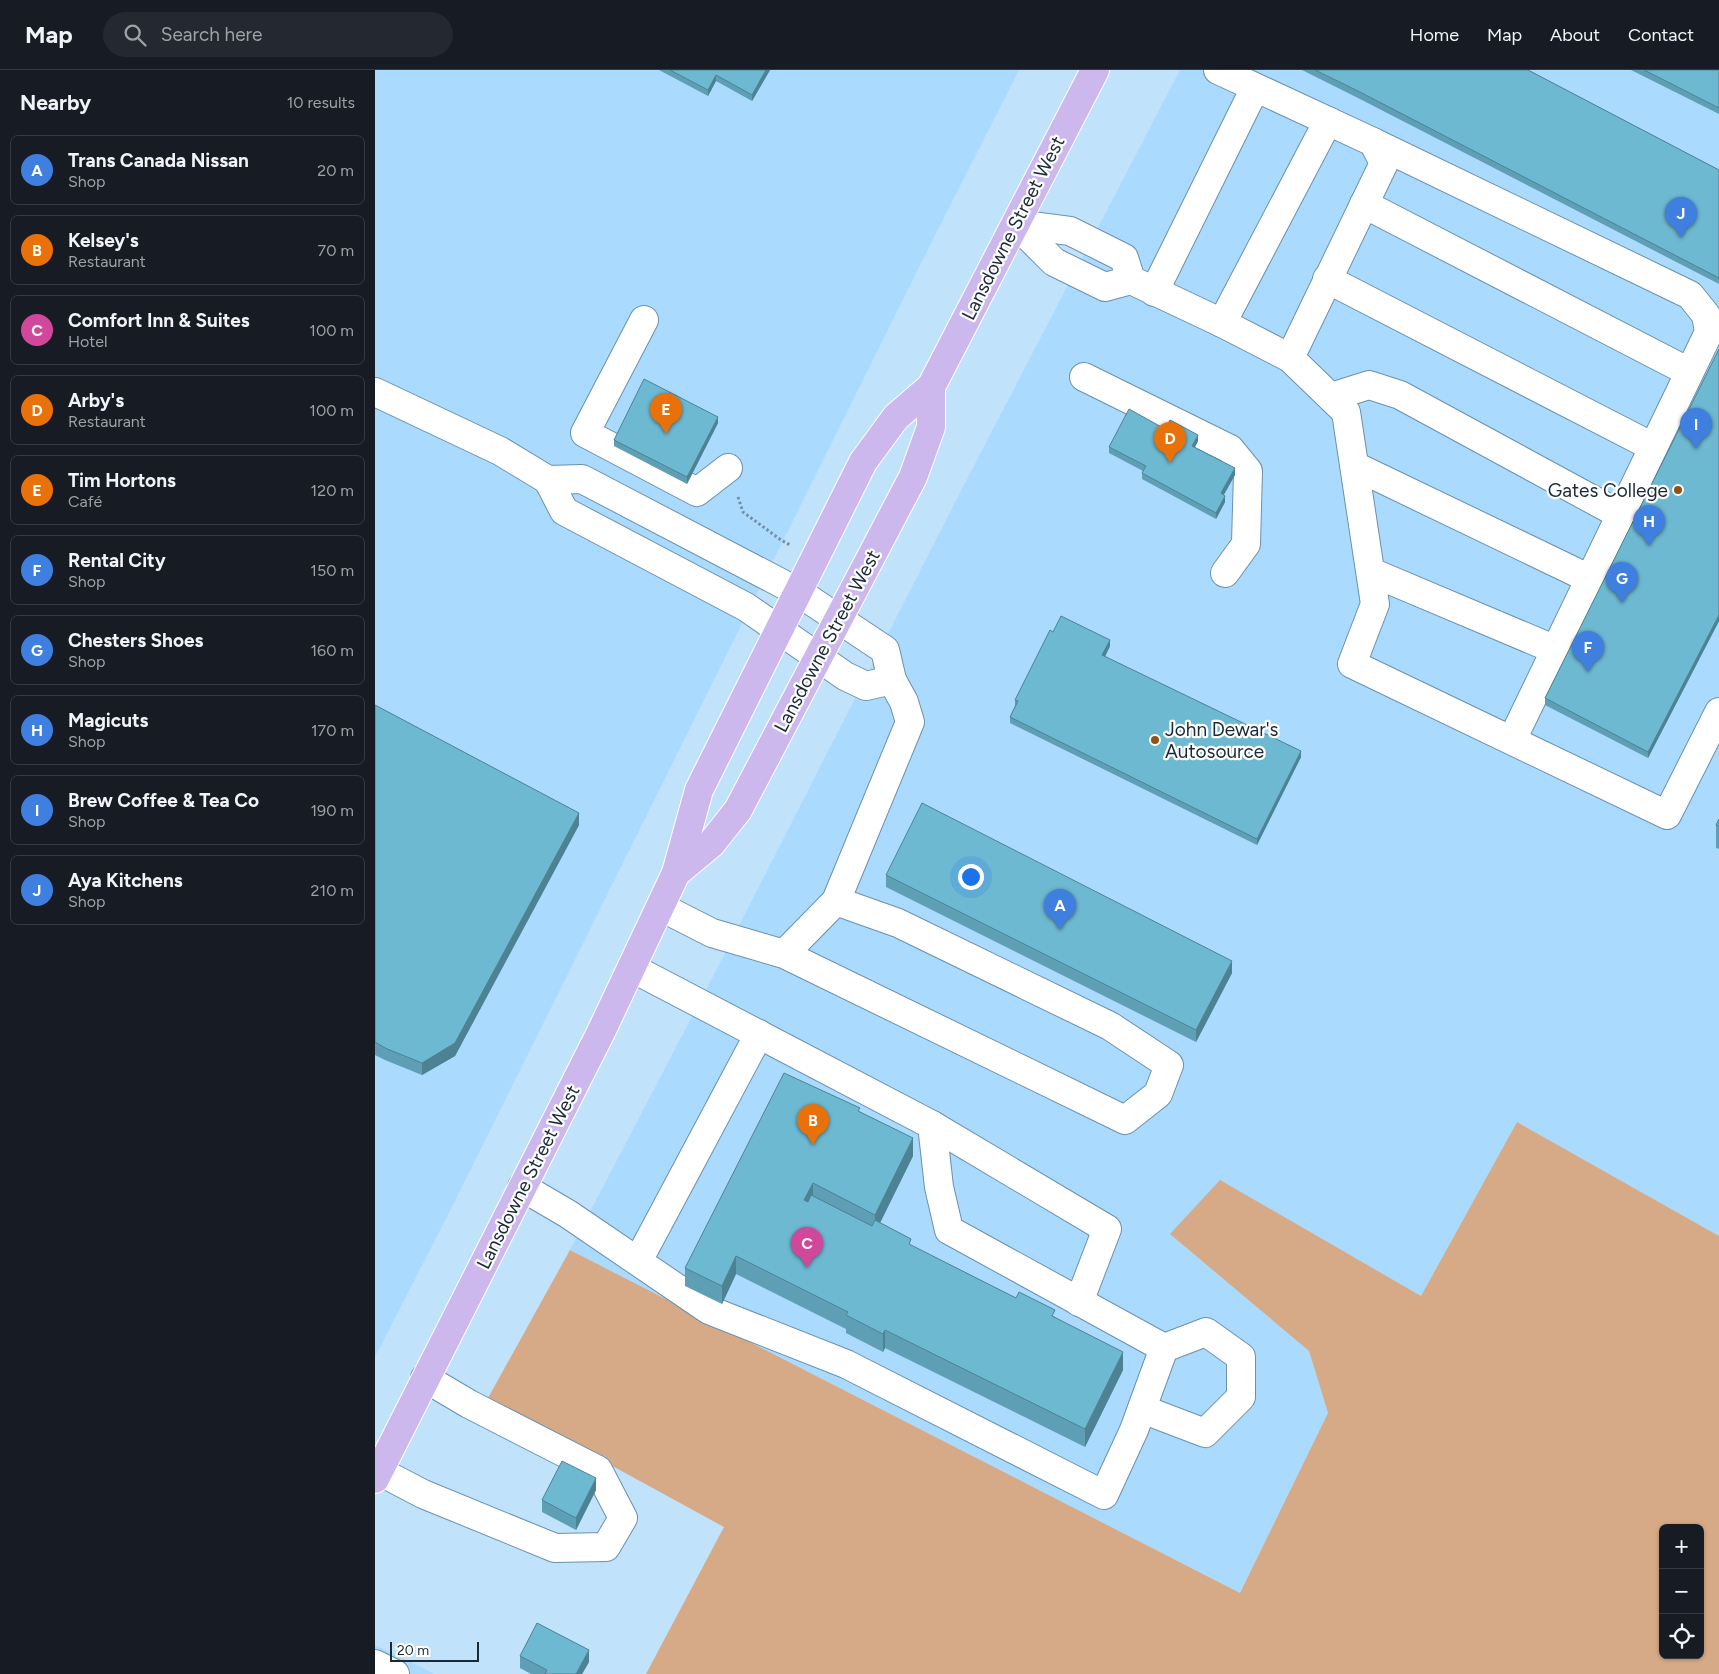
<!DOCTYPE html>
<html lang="en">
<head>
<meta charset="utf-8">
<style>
	:root { --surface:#171b24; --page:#242831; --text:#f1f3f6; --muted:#9ea1a6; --line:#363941; --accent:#7c3aed }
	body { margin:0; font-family:Figtree,sans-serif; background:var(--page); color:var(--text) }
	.controls { position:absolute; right:15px; bottom:15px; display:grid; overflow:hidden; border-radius:8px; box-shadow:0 1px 4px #0004 }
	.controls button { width:45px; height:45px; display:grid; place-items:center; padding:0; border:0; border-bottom:1px solid var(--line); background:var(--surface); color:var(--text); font:25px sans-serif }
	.scale { position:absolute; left:15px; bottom:12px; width:89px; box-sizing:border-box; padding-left:5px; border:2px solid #1a2a35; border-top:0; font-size:14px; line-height:18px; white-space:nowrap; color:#1a2a35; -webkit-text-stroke:4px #fefefe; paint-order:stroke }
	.you { position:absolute; left:595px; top:806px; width:18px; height:18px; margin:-12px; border:4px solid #fff; border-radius:50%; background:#1a73e8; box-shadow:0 0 0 8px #1a73e833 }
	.badge { display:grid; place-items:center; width:32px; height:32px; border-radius:50%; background:var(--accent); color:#fff; font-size:16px; font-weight:700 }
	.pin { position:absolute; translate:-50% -41px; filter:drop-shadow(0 1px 2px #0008) }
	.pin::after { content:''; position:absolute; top:26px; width:18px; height:15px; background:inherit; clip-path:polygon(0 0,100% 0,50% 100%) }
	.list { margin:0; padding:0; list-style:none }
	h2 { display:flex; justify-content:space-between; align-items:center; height:65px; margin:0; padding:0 20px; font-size:21px }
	h2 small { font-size:16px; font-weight:400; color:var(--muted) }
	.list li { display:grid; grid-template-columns:32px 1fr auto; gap:15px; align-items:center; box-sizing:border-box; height:70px; margin:0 10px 10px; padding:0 10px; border:1px solid var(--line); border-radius:8px }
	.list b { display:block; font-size:19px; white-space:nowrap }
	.list p { margin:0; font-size:16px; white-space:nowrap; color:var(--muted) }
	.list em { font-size:16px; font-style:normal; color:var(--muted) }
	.icon { flex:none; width:28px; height:28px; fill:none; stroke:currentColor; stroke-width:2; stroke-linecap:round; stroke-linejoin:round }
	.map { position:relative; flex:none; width:1344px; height:1604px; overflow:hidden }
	header { display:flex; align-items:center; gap:30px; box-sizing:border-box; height:70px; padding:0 25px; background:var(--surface); border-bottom:1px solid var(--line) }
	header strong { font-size:24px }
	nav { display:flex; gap:28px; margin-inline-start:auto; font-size:18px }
	.search { width:350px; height:45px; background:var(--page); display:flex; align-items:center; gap:12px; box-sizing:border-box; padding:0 18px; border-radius:28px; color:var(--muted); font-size:19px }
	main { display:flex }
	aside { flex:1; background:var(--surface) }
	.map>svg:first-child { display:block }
	.built { fill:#aadafe }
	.green { fill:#d6aa86; fill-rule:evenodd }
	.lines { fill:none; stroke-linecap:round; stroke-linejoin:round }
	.minor-casing { stroke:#6a91ae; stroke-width:30 }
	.major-casing { stroke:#fff; stroke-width:30 }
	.path { stroke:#758ea0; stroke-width:3; stroke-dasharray:2.5 2.5; stroke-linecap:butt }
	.minor { stroke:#fff; stroke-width:28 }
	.major { stroke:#cdb8ee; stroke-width:28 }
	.wall { fill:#5f9fb5 }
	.shaded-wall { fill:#4d8293 }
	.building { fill:#6eb9d2; stroke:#4d8293 }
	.poi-dot { fill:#8f5314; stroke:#fefefe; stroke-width:2 }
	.labels { text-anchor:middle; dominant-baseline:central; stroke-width:4.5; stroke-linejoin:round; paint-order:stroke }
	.street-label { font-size:19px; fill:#1a2a35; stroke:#fefefe }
	.poi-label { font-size:19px; fill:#1a2a35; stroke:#fefefe; text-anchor:end }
</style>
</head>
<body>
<header>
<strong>Map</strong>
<div class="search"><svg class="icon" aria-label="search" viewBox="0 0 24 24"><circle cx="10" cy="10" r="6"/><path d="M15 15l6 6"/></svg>Search here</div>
<nav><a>Home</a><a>Map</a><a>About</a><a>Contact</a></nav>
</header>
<main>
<aside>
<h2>Nearby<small>10 results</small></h2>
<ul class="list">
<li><span class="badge" style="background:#3f7fe0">A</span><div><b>Trans Canada Nissan</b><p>Shop</p></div><em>20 m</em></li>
<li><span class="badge" style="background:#e8710a">B</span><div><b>Kelsey's</b><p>Restaurant</p></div><em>70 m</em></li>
<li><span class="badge" style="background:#d1479c">C</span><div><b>Comfort Inn &amp; Suites</b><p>Hotel</p></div><em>100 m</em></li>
<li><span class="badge" style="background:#e8710a">D</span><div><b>Arby's</b><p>Restaurant</p></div><em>100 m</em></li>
<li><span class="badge" style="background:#e8710a">E</span><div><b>Tim Hortons</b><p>Café</p></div><em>120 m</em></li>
<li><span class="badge" style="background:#3f7fe0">F</span><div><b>Rental City</b><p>Shop</p></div><em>150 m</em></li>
<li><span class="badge" style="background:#3f7fe0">G</span><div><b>Chesters Shoes</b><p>Shop</p></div><em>160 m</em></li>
<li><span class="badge" style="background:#3f7fe0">H</span><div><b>Magicuts</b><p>Shop</p></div><em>170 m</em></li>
<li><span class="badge" style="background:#3f7fe0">I</span><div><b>Brew Coffee &amp; Tea Co</b><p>Shop</p></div><em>190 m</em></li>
<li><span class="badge" style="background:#3f7fe0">J</span><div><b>Aya Kitchens</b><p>Shop</p></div><em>210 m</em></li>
</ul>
</aside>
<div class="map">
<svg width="1344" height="1604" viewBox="0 0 1344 1604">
	<rect width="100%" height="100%" fill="#c1e2fb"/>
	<g class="built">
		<path d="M0,0H644L555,175L83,1125L0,1287Z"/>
		<path d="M805,0H1344V1166L1142,1052L1046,1226L845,1111L796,1164L934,1281L953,1343L865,1523L195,1180L344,895L590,413Z"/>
		<path d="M0,1575L60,1604H0Z"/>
	</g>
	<path class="green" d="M1142,1052L1344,1166V1604H271L349,1457L113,1328L195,1180L865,1523L953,1343L934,1281L795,1164L845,1110L1046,1226ZM1288,1458H1325V1585H1288Z"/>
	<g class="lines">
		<g class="minor-casing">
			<g id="minor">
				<path d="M843,0L998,72L1009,93L915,288"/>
				<path d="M998,72L1315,225L1331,245L1334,262L1137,670"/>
				<path d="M989,134L1314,302"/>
				<path d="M641,154L679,192L730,217L756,210L847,253L915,288L971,342L1000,534L977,594L1292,745L1344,642"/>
				<path d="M641,154L695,161L749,188L756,210"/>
				<path d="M952,209L1278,377"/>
				<path d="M779,222L880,18"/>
				<path d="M269,250L210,363L322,422L353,398"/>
				<path d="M847,253L953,51"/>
				<path d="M709,307L855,379L873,401L871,474L850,503"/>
				<path d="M0,322L125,381L173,410L189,441L371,537L470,606L491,616L517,610"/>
				<path d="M956,327L994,315L1025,325L1246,445"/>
				<path d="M980,396L1215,509"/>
				<path d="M173,410L207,409L423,522L510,580L517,610L529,632L535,652L461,831"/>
				<path d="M996,502L1181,580"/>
				<path d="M286,837L337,863L409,884L750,1050L783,1024L794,995L735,956L523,853L461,831L409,884"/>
				<path d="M557,1055L732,1159L704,1232"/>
				<path d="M147,1117L193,1144L334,1240L471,1294L729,1425L759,1360L789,1278L574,1160L564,1117L557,1055L257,898"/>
				<path d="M263,1191L384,964"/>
				<path d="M767,1339L830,1363L866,1327V1287L831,1262L789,1278"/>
				<path d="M4,1401L48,1424L180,1478L231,1477L248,1448L223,1400L94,1334L50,1308"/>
				<path d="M0,1594L20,1604"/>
			</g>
		</g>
		<g class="major-casing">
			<g id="major">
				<path d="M301,803L336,774L363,740L538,407L556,357V317"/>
				<path d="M0,1409L226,962L301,803L324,720L488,392L521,347L556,317L720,0"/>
			</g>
		</g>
		<path class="path" d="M363,427L368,442L406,470L415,475"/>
		<use href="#minor" class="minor"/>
		<use href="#major" class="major"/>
	</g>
	<g class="wall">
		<path d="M284,0H395L377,31L341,11L333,26Z"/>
		<path d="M927,0H1153L1344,100V214L983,28Z"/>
		<path d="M1256,0H1344V44Z"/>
		<path d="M1344,279V551L1273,688L1170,635V628Z"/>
		<path d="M343,353L312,414L239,376V370Z"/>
		<path d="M790,359L823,371L820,377L860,405L848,425L850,432L841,449L767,409V403L768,401L734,383V377Z"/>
		<path d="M678,562L735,576L730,587L926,687L882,775L635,653V647L640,636V630Z"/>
		<path d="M0,635L204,755L80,986L47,1005L10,990L0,985Z"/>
		<path d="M1344,749V779L1341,778V755Z"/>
		<path d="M511,805L857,903L821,972L511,817Z"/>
		<path d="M485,1042L538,1086L505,1153L536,1176L641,1228L680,1247L748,1300L710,1377L510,1278L508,1282L471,1263V1259L361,1204L347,1234L310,1216V1198Z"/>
		<path d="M221,1420L201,1460L167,1442V1430Z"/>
		<path d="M145,1586L214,1592L207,1604H156L145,1598Z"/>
	</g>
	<g class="shaded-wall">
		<path d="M391,0H395L377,31V25Z"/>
		<path d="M341,5V11L333,26V20Z"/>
		<path d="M343,347V353L312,414V407Z"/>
		<path d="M823,365V371L817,382V376Z"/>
		<path d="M860,398V405L846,430V423Z"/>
		<path d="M850,426V432L841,449V443Z"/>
		<path d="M1344,545V551L1273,688V682Z"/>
		<path d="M735,570V576L727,592V585Z"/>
		<path d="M926,681V687L882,775V769Z"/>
		<path d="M204,743V755L80,986L47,1005V993Z"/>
		<path d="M857,891V903L821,972V960Z"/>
		<path d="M538,1068V1086L500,1163V1145Z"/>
		<path d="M438,1113V1131L429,1148V1130Z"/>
		<path d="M361,1186V1204L347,1234V1216Z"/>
		<path d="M510,1260V1278L508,1282V1264Z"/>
		<path d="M748,1282V1300L710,1377V1359Z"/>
		<path d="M221,1408V1420L201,1460V1448Z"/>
		<path d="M214,1580V1592L207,1604H201Z"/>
	</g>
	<g class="building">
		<path d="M295,0H391L377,25L341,5L333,20Z"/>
		<path d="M940,0H1153L1344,100V208L983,21Z"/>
		<path d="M1269,0H1344V38Z"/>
		<path d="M1344,279V545L1273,682L1170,628Z"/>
		<path d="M269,309L343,347L312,407L239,370Z"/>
		<path d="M754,339L790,359L795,350L823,365L817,376L860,398L846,423L850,426L841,443L767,403L771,396L734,377Z"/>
		<path d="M686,546L735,570L727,585L926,681L882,769L635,647L643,631L640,630L675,560L678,562Z"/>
		<path d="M0,635L204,743L80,973L47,993L10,978L0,972Z"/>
		<path d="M547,733L857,891L821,960L511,805Z"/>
		<path d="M1344,749V756L1341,755Z"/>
		<path d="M409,1003L485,1038L483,1041L538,1068L500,1145L438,1113L429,1130L433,1132L436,1125L497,1156L500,1150L536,1169L534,1174L641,1228L644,1222L680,1240L677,1246L748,1282L710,1359L510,1260L508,1264L471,1245L473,1242L361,1186L347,1216L310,1198Z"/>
		<path d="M187,1391L221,1408L201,1448L167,1430Z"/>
		<path d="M162,1553L214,1580L201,1604H170L172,1600L145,1586Z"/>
	</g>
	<g class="poi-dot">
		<circle cx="1303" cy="420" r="5"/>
		<circle cx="780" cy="670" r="5"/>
	</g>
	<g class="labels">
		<g class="street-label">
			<text transform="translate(638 158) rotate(-63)">Lansdowne Street West</text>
			<text transform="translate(452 571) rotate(-62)">Lansdowne Street West</text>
			<text transform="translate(153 1107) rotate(-63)">Lansdowne Street West</text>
		</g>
		<g class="poi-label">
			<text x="1293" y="420">Gates College</text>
			<text x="790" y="659" text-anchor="start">John Dewar's<tspan x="790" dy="22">Autosource</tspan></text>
		</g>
	</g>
</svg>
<div class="controls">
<button>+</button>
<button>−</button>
<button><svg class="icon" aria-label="locate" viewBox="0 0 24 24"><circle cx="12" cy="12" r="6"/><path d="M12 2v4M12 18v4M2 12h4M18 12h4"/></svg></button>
</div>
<div class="scale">20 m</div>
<div class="you"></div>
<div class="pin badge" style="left:685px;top:860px;background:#3f7fe0">A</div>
<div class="pin badge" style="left:438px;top:1075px;background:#e8710a">B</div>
<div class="pin badge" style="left:432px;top:1198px;background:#d1479c">C</div>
<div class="pin badge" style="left:795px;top:393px;background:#e8710a">D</div>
<div class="pin badge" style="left:291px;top:364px;background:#e8710a">E</div>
<div class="pin badge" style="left:1213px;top:602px;background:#3f7fe0">F</div>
<div class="pin badge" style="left:1247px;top:533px;background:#3f7fe0">G</div>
<div class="pin badge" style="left:1274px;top:476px;background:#3f7fe0">H</div>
<div class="pin badge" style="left:1321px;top:379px;background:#3f7fe0">I</div>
<div class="pin badge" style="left:1306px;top:168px;background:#3f7fe0">J</div>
</div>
</main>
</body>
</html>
